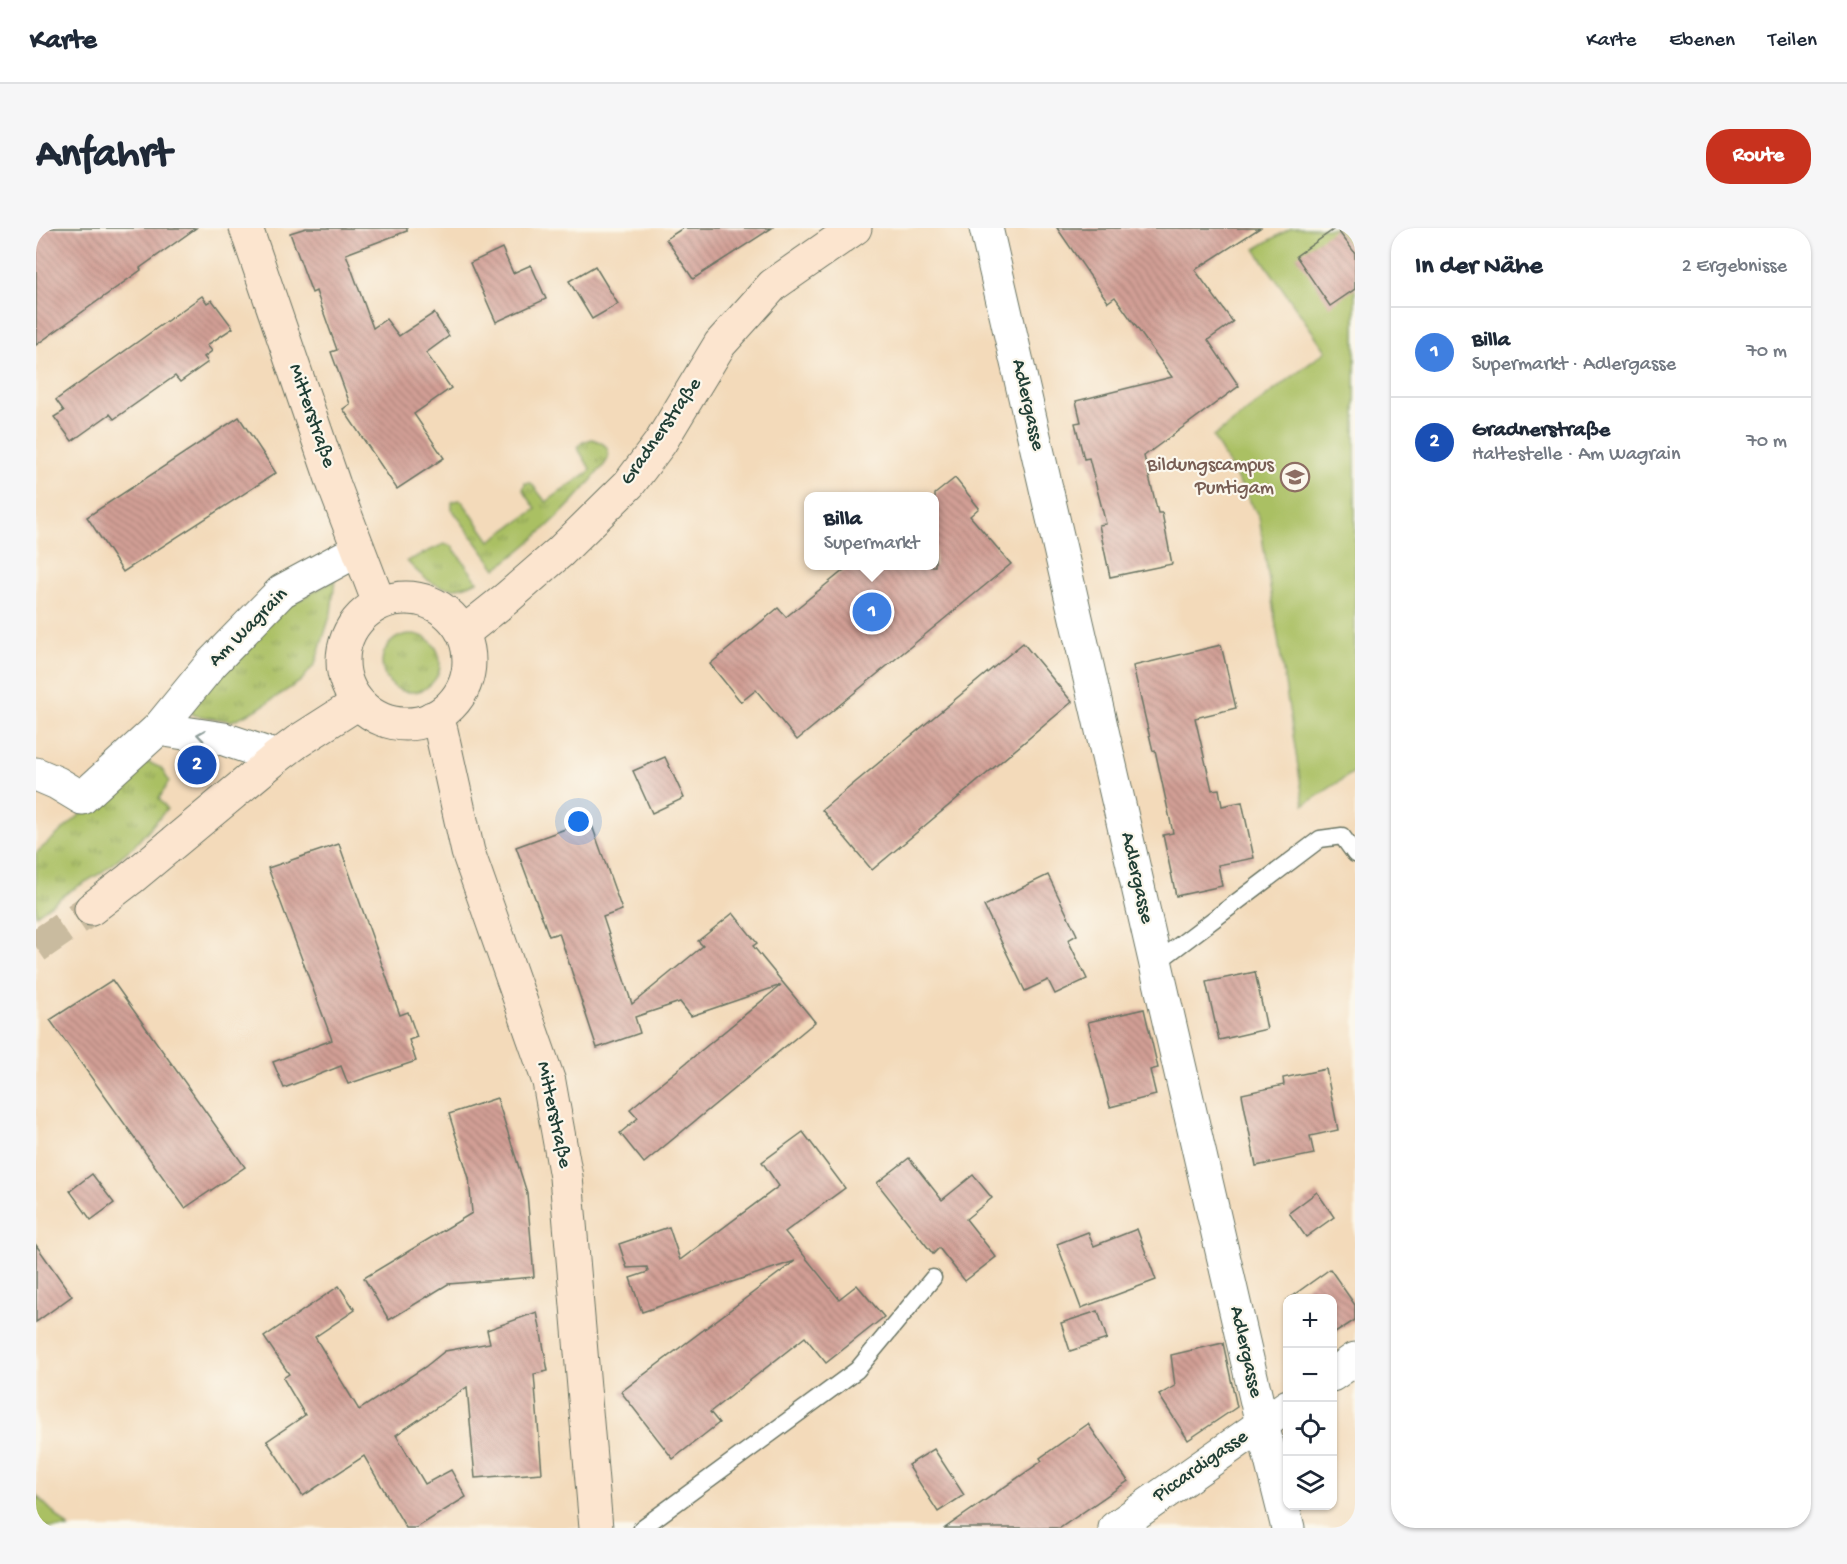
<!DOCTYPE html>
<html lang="de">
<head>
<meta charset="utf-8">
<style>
	:root { --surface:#fff; --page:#f6f6f7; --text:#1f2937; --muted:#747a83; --line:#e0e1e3; --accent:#c8321e }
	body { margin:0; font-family:"Gochi Hand",sans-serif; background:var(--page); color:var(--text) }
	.controls { position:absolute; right:18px; bottom:18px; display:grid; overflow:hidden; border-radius:12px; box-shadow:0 2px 4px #0004 }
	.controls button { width:54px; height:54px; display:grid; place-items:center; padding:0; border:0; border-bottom:2px solid var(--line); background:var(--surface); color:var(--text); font:30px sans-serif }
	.you { position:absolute; left:543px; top:594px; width:21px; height:21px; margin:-15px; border:4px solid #fff; border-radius:50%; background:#1a73e8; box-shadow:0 0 0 9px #1a73e833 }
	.badge { display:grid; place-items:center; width:39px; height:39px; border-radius:50%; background:var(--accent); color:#fff; font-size:20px; font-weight:700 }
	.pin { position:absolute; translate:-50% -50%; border:3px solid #fff; box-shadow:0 2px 6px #0006 }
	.popup { position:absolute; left:768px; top:264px; width:135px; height:78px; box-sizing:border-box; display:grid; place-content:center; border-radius:12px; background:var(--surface); filter:drop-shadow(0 2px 4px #0005); font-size:20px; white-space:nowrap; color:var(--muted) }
	.popup b { font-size:22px; color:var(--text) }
	.popup::after { content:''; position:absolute; left:50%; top:100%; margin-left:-12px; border:12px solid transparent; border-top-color:var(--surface) }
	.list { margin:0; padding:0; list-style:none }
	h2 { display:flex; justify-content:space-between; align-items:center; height:78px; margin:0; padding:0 24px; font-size:26px }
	h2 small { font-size:20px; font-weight:400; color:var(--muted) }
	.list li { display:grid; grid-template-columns:39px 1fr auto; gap:18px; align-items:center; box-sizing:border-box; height:90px; padding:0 24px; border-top:2px solid var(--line) }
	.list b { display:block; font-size:22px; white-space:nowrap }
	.list p { margin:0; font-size:20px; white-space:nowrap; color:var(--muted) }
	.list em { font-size:20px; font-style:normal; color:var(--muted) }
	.icon { flex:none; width:33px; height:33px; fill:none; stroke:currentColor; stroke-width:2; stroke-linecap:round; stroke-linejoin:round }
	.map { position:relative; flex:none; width:1319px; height:1300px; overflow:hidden; border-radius:24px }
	header { display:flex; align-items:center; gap:36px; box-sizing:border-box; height:84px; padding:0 30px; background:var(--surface); border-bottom:2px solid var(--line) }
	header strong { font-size:28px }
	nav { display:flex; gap:33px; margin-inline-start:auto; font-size:21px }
	.intro { display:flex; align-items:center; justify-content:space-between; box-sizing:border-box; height:144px; padding:0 36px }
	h1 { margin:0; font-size:42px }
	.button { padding:15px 27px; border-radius:24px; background:var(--accent); color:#fff; font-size:21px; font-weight:700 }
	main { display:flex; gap:36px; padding:0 36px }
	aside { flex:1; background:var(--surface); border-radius:24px; box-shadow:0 2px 4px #0004 }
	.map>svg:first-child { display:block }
	.grass { fill:url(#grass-tufts); stroke:#647e4c; stroke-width:1.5 }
	.pitch { fill:#aac064; stroke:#647e4c; stroke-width:1.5 }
	.building { fill:url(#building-back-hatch) }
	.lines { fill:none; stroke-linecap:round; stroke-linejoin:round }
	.secondary-tunnel { stroke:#c9bb9f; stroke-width:33; stroke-dasharray:33 16; stroke-linecap:butt }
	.lane-casing { stroke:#697463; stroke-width:19 }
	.street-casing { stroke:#697463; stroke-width:35 }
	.secondary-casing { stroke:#697463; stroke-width:35 }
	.lane { stroke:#fff; stroke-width:16 }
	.street { stroke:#fff; stroke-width:33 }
	.secondary { stroke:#fce5cf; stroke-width:33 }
	.oneway { stroke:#8f9e9a }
	.labels { text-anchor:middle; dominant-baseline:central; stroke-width:4.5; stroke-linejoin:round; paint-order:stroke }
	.street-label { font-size:20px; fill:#1f3d34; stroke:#fbf7ec }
	.education-label { font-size:20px; fill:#785e54; stroke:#fbf7ec; text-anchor:end }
</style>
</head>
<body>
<header>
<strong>Karte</strong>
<nav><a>Karte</a><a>Ebenen</a><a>Teilen</a></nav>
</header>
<div class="intro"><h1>Anfahrt</h1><a class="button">Route</a></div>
<main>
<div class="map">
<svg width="1319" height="1300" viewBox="0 0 1319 1300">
	<defs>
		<pattern id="grass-tufts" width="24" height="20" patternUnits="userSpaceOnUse" patternTransform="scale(1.5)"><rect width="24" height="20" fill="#aac064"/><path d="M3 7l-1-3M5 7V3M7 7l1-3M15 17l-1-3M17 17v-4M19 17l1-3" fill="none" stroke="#8a9d53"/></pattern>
		<pattern id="building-back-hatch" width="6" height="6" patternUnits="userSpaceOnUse" patternTransform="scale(1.5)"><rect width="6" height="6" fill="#d29f95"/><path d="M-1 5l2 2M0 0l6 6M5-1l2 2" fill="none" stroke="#aa837a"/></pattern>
	</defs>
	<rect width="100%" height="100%" fill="#fbf7ec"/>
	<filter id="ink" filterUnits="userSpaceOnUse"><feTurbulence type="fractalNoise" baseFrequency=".0167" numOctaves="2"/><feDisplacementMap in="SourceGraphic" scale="12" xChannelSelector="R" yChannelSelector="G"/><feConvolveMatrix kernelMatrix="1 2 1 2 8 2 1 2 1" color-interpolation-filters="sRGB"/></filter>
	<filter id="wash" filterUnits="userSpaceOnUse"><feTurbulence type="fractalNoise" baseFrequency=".008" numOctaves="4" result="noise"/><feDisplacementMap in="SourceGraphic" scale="24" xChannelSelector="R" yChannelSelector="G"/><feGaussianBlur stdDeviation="1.35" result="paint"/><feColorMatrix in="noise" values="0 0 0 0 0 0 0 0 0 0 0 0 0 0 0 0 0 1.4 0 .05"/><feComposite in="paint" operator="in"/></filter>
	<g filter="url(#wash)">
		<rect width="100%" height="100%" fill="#f3daba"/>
		<g class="grass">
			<path d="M556,211C565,214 575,218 572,230C570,236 565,241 561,245C533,282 497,313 460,341L416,281V274L423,272L426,273L454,313L500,281L487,262L489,255H495L510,274L555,242L541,219L547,214Z"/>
			<path d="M408,316L416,318L441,353C411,369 392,356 371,333Z"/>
			<path d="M299,352L295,385L279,436L265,453L220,482L196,493L157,487L154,478L239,385Z"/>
			<circle cx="375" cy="435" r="29"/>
			<path d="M112,534L125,540L133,553L123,571L131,581L98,618L65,645L34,663L0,687V625L97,541Z"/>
			<path d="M0,1267L33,1300H0Z"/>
		</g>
		<path class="pitch" d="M1255,0H1319V543L1268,577L1223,289L1177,209L1290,123L1219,21Z"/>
		<g id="blocks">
			<g class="building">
				<path d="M0,0H160L104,40L105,42L0,117Z"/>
				<path d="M270,0H371V3L310,26L337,100L350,91L363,108L398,85L413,108L390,125L415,160L378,186L408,230L361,261L307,181L314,176L295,124L301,122L280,63L276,65L254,5Z"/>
				<path d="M647,0H736L657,51L630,11Z"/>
				<path d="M1021,0H1224L1159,42L1197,94L1172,112L1203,158L1108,228L1122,285H1126L1136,336L1074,349L1063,297L1070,296L1053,230L1048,231L1039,195L1045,194L1040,173L1136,149L1079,69L1072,74Z"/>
				<path d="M1300,0L1319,25V61L1294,78L1260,28Z"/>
				<path d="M466,20L477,45L495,37L510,71L460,94L434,35Z"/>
				<path d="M559,38L582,76L556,91L533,53Z"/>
				<path d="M166,68L171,75L176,72L197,100L171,117L176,123L168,129L172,134L144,154L139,148L78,191L74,186L36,213L18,189L28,183L20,172Z"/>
				<path d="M203,189L240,245L87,344L51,289Z"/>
				<path d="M919,250L943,280L934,288L975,336L761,512L720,462L705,474L674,436L742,380L750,389L813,338H899V266Z"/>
				<path d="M987,415L1036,474L836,642L786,582Z"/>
				<path d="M1185,417L1200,480L1159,490L1176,562L1183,561L1186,578L1206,574L1218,630L1182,637L1186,658L1140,668L1127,607L1137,605L1119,522L1117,523L1097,438Z"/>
				<path d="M629,529L648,570L616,585L597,543Z"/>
				<path d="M554,592L586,682L567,689L596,776L667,718L662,713L697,685L721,715L717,718L779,794L608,935L584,905L602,890L594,881L745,757L655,788L644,774L599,789L604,805L561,820L523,705L513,708L480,619Z"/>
				<path d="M303,616L364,787L372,784L381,809L373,812L380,833L312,856L305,838L248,860L237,834L296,812L232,640Z"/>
				<path d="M1012,647L1041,707L1032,712L1051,751L1019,766L1012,752L989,763L948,678Z"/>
				<path d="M1219,744L1231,801L1183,812L1170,754Z"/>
				<path d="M76,752L209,939L149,980L14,792Z"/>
				<path d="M1108,781L1122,840L1114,842L1120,867L1074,879L1052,794Z"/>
				<path d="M1290,841L1302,902L1274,908L1278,926L1220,938L1206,866L1248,857L1247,850Z"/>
				<path d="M461,870L491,965L498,1049L412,1056L353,1092L328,1050L436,985L433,950L413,886Z"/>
				<path d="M767,904L809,960L749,1004L803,1071L821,1057L848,1089L790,1135L769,1109L674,1184L683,1195L637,1231L585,1164L759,1033L606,1084L594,1050L612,1044L611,1039L591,1040L583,1016L633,999L644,1032L743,958L726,934Z"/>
				<path d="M873,930L906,972L937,947L956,970L930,991L960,1029L929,1053L903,1020L897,1026L841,955Z"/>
				<path d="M56,946L78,975L55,992L34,963Z"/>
				<path d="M1281,964L1298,989L1270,1009L1253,985Z"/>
				<path d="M1101,1001L1120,1052L1045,1080L1021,1016L1052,1004L1058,1018Z"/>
				<path d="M0,1017L36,1068L0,1094Z"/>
				<path d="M1294,1041L1319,1077V1092L1296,1107V1071H1252Z"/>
				<path d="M303,1058L319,1082L279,1109L323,1182L389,1139L409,1123L454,1115L451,1102L501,1084L512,1143L498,1146L506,1245L439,1250L431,1159L360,1207L389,1256L415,1242L430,1269L380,1300H370L328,1228L267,1268L231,1213L269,1187L247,1150L253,1146L228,1109Z"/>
				<path d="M1062,1083L1071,1111L1034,1123L1025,1095Z"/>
				<path d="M1187,1115L1201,1179L1152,1212L1123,1167L1139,1158L1135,1127Z"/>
				<path d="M1052,1196L1092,1253L1024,1300H909L1006,1233L1004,1230Z"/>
				<path d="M898,1221L928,1267L902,1284L872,1237Z"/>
			</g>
		</g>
	</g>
	<g filter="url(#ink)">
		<use href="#blocks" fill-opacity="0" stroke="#697463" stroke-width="1.5"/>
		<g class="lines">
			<path class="secondary-tunnel" d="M0,719L55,681"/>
			<g class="lane-casing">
				<g id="lane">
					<path d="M1120,735L1284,611L1306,608L1319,626"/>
					<path d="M606,1300L821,1142L897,1050"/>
				</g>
			</g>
			<g class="street-casing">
				<g id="street">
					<path d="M950,0L1226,1196L1252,1300"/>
					<path d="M122,501L188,511L241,529"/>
					<path d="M0,546L21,555L46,570L122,501L176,435L246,363L322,322"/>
					<path d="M1296,1147L1319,1131"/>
					<path d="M1079,1300L1252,1178"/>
				</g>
			</g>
			<g class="secondary-casing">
				<g id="secondary">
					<path d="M210,0L298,257L343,375"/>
					<circle cx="370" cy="433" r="63"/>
					<path d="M427,405L471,370L524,324L593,256L624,215L684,116L737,57L819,0"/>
					<path d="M396,490L405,502L432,624L513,854L530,949L560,1300"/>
					<path d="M55,681L94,651L241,529L261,514L322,475"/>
				</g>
			</g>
			<use href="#lane" class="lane"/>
			<use href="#street" class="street"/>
			<use href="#secondary" class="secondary"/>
		</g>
		<defs><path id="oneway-chevron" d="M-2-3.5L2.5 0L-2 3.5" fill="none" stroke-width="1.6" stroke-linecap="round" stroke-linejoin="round" transform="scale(1.5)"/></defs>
		<use class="oneway" href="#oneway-chevron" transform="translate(165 507) rotate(-172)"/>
	</g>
	<defs>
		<g id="school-ring" transform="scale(1.5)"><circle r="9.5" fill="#fbf7ec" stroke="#8d6e63" stroke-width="1.5"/><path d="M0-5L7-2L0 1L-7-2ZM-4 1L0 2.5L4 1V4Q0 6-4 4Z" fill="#8d6e63"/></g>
	</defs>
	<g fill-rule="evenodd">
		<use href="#school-ring" x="1259" y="249"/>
	</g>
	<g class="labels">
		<g class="street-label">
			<text transform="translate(991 177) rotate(77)">Adlergasse</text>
			<text transform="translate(275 188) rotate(71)">Mitterstraße</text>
			<text transform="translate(626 204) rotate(-55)">Gradnerstraße</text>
			<text transform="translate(213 400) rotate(-45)">Am Wagrain</text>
			<text transform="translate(1100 650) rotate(77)">Adlergasse</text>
			<text transform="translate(517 887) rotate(78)">Mitterstraße</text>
			<text transform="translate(1209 1124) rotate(77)">Adlergasse</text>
			<text transform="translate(1165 1239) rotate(-35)">Piccardigasse</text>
		</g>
		<g class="education-label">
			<text x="1238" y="238">Bildungscampus<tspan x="1238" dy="23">Puntigam</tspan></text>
		</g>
	</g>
</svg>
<div class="controls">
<button>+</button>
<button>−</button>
<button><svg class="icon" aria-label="locate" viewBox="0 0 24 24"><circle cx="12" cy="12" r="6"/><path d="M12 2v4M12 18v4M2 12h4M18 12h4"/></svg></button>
<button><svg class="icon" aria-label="layers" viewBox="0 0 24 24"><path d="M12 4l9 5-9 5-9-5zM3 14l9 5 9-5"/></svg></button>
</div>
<div class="you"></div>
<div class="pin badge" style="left:836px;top:384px;background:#3f7fe0">1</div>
<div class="popup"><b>Billa</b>Supermarkt</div>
<div class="pin badge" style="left:161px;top:537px;background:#1a4fb4">2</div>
</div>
<aside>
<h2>In der Nähe<small>2 Ergebnisse</small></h2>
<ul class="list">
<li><span class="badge" style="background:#3f7fe0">1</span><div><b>Billa</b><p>Supermarkt · Adlergasse</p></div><em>70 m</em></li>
<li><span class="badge" style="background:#1a4fb4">2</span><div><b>Gradnerstraße</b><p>Haltestelle · Am Wagrain</p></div><em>70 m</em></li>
</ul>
</aside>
</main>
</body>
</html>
